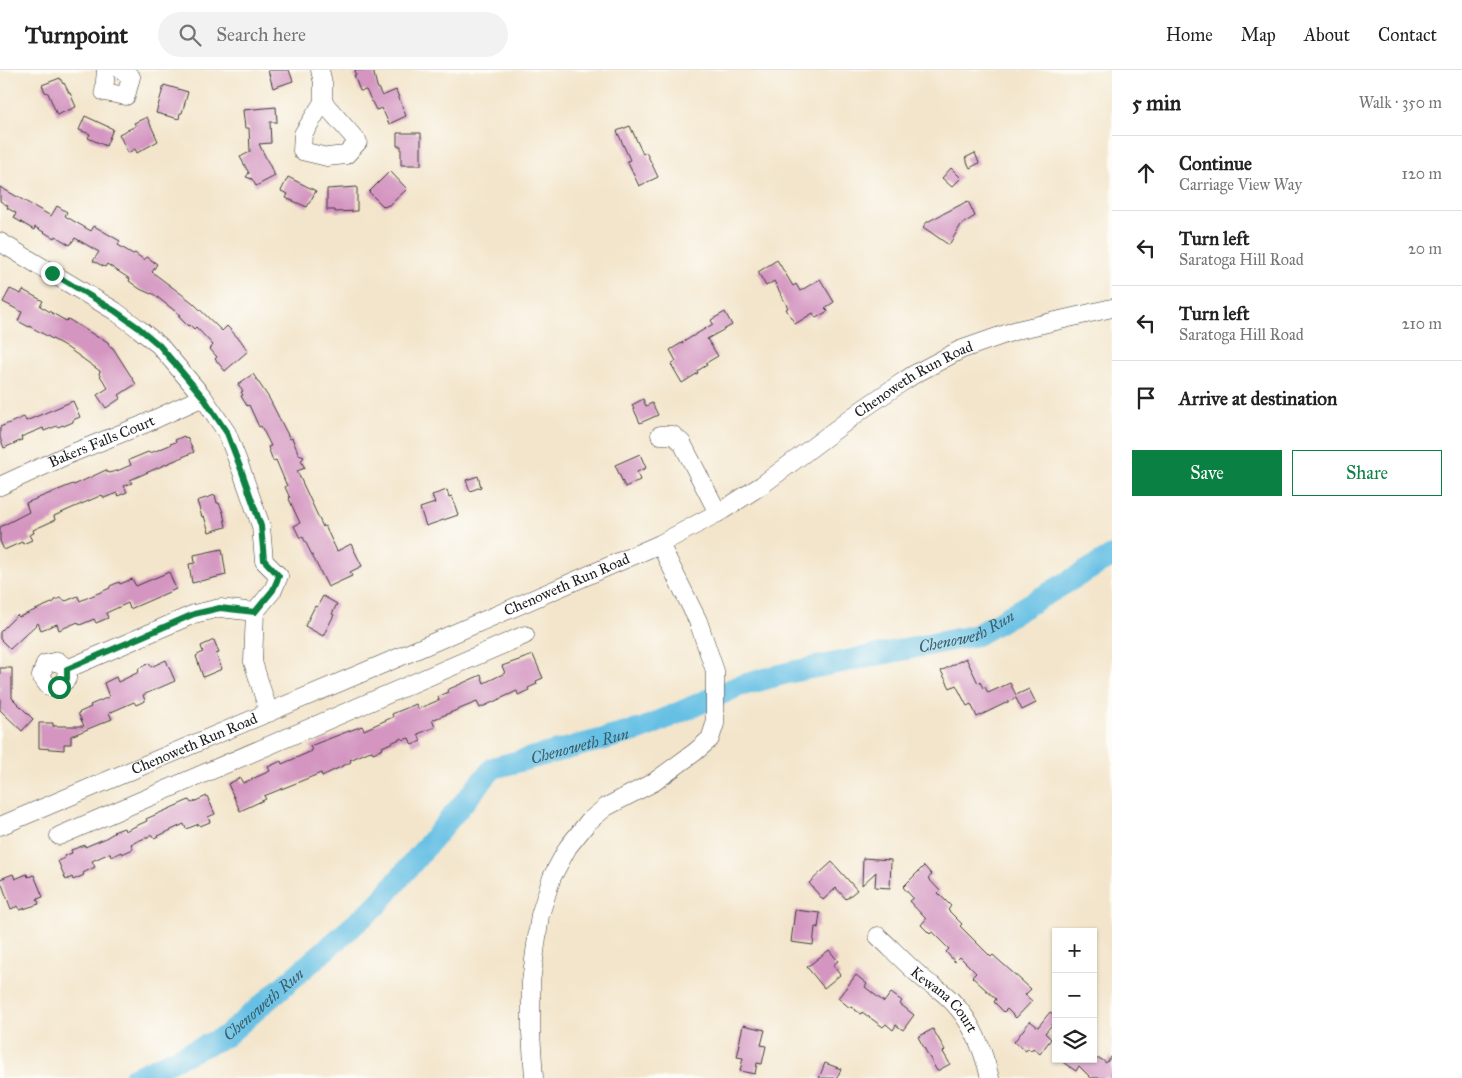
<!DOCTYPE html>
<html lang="en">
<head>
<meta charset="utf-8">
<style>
	:root { --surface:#fff; --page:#f2f2f2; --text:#222; --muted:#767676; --line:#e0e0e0; --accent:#0b8043 }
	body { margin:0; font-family:"IM FELL Great Primer",serif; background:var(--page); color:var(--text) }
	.controls { position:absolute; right:15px; bottom:15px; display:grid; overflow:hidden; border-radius:0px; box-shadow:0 1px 4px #0004 }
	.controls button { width:45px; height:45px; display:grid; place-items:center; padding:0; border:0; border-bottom:1px solid var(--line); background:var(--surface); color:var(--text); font:25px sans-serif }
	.stop { position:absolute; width:15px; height:15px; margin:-11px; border:4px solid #0b8043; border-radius:50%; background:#fff }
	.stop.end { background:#0b8043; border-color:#fff; box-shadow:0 1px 5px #0008 }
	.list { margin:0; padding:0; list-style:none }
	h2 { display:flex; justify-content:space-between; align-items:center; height:65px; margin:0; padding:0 20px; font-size:21px }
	h2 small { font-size:16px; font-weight:400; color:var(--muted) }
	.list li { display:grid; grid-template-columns:32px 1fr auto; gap:15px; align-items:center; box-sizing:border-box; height:75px; padding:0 20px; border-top:1px solid var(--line) }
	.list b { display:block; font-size:19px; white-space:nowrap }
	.list p { margin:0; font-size:16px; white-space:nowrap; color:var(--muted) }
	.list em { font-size:16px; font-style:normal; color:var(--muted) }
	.actions { display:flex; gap:10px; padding:15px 20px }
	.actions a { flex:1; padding:11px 0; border:1px solid var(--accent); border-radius:0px; text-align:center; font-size:18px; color:var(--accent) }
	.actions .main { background:var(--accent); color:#fff }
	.icon { flex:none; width:28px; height:28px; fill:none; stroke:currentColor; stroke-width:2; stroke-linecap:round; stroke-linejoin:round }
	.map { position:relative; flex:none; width:1112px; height:1008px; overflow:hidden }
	header { display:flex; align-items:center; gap:30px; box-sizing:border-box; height:70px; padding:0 25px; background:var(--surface); border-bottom:1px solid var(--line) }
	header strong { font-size:24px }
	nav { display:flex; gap:28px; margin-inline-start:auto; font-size:18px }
	.search { width:350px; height:45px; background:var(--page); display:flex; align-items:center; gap:12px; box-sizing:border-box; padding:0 18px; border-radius:28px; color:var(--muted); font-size:19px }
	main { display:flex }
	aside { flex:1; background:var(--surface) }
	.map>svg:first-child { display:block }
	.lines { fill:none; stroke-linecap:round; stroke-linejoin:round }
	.river { stroke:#66c0e4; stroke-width:22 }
	.building { fill:#d496c1 }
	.minor-casing { stroke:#3c3a36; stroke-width:19 }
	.minor { stroke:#fff; stroke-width:18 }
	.route { stroke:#0b8043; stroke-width:6 }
	.labels { text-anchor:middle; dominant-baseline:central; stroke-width:4; stroke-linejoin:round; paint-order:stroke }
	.street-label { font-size:15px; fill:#1c1c1c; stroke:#fdfcf7 }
	.water-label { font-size:16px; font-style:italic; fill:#3a5e6c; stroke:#fdfcf7 }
</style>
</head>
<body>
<header>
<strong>Turnpoint</strong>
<div class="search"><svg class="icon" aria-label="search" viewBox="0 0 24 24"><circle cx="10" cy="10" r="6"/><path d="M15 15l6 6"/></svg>Search here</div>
<nav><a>Home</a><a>Map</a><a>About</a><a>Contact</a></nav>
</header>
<main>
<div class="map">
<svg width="1112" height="1008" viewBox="0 0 1112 1008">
	<rect width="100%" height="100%" fill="#fdfcf7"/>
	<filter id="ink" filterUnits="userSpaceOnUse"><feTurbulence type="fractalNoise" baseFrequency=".02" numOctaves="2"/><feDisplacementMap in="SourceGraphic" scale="10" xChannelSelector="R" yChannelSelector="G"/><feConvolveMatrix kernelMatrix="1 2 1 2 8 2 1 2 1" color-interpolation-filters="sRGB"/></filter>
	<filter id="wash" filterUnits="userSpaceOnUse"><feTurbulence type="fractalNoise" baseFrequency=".0096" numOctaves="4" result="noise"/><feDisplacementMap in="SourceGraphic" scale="20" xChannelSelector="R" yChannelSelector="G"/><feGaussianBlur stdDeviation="1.12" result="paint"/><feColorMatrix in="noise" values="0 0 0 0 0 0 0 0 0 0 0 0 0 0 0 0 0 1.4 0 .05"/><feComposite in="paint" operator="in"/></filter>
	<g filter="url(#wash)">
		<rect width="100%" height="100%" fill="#f3e5cb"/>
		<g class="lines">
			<path class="river" id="s1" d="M134,1008L226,966L376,836L493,698L642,659L739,616L791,602L977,565L1112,486"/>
		</g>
		<g id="blocks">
			<g class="building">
				<path d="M268,0H289L293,11L273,18Z"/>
				<path d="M355,0H373L377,16L382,26L396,20L406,46L389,54L382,38L376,40L366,20L360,21L354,5H356Z"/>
				<path d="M60,8L63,14L64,13L69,23H70L76,37L57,45L48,23L45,22L42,15Z"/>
				<path d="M164,15L188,22L182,43H180L179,49L156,43Z"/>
				<path d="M276,37L277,52H270L271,73L259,74L275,106L256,116L252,109L246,107L249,103L240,87L250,82L249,58H245L243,40Z"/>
				<path d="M85,46L113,59L106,76L88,68L90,64L79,60Z"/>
				<path d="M147,47L158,71L137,83L135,79L128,83L119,64L136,56L134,53Z"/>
				<path d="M630,56L643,84L646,82L658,107L639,116L627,91L630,90L617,61Z"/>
				<path d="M397,63H421V95H401V76H397Z"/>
				<path d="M975,83L979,93L970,98L965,88Z"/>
				<path d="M951,98L961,108L952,117L942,108Z"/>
				<path d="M390,101L407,119L391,134L384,137L369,122Z"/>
				<path d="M288,107L316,121L307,137L286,128L288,124L281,121Z"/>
				<path d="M0,117L51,146L57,136L67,142L65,146L91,161L94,156L120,171L118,175L133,184L135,183L144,190L147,187L157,194L152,202L192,232L222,261L227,256L238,268H239L248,281L225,301L215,289L217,287L210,279L213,275L196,257L194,259L190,255L188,256L178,246L180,245L152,223L151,224L140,219L129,211L130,209L107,194L105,197L93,191L99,182L75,168L70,175L55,166L54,168L35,157L34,160L14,148L16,143L7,138L8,136L0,131Z"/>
				<path d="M357,117V141L335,142V140H327V119Z"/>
				<path d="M968,131L975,146L961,155L949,175L923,157L927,152Z"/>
				<path d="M777,190L793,216L796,214L800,221L820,209L834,232L825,238L828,241L816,248L813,243L795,254L786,239L788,238L774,211L766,216L758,202Z"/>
				<path d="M10,219L21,224L23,220L43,231L40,236L66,251L68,249L99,268L100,267L109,273L108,275L113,278L136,314L119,325L121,328L106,338L97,325L108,318L99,304L100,301L65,276L29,256V257L18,251L22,242L3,232Z"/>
				<path d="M725,242L732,255L707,269L718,286L706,293L707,295L697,301L698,303L682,313L671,294L676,291L670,280L713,254L711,250Z"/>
				<path d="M253,304L269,328L290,369L292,368L299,385L304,387L301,391L305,398L297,401L323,457L325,456L337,481L351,474L362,496L350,502L352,506L328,517L303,467L300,468L294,456L300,453L289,429L290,428L285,417L287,416L276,390L273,391L268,377L271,376L261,356L259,357L249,335L247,336L241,326L243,325L241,322L243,321L238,314Z"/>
				<path d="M643,329L646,336L652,333L658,345L640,353L632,335Z"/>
				<path d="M73,331L80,347L73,350V352L64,356L63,355L58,357L57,356L44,361L43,358L21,367L22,370L4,378L0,368V357L24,347L26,351Z"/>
				<path d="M184,366L185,368L187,367L194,382L130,410L132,413L124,416L127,422L118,426L117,423L104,428L102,425L54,446L55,450L33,460L34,463L29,465L32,470L23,474L22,472L4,480L0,471V457L29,442L26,433L73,414L74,415L106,400L108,403L117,401L131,395L129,390L148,382L149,383L153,382L170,375V374L176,372L175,370Z"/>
				<path d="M640,384L646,398L637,402L640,410L625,417L615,395Z"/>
				<path d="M478,406L481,417L470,421L466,410Z"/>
				<path d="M447,420L449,427L452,426L458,445L426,456L420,438L435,433L432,425Z"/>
				<path d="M215,425L217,433H219L223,442L226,457L209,462L204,446L202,447L197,431Z"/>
				<path d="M222,479L226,505L192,513L189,494L195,493L194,485Z"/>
				<path d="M169,502L176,519L130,539L128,533L106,543L108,548L96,553L94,549L80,555L78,552L59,560L57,554L41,560L38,553L10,579L0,569V562L17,545L19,547L54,532L55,530L60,528L66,531L78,526L80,531L110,518V516L119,512L120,514L132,509L136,516Z"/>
				<path d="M323,526L337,534L332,544L334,545L323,566L305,556L315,536L317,537Z"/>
				<path d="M214,570L219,583L216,584L222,599L203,607L196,586L203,582L201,576Z"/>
				<path d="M533,585L543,608L536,611L537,614L528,618L529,620L518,625L517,621L480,638L477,632L432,650L435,657L418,664L421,671L412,675L409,668L403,670L402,668L382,677L383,679L373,683L372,681L368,682L350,690L351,692L322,706L321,703L264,726L266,729L240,741L228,714L240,708L243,713L270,701L268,697L281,691L282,694L312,681L310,676L362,656L364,660L393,647L392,644L416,634L418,639L439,630L438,627L448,622L447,620L481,605L484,613L505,603L502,596Z"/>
				<path d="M966,588L978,613L980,612L983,618L985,617L988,623L1010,613L1016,625L1029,619L1036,633L1022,640L1016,628L977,647L971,634L967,636L956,615L950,618L941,601Z"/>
				<path d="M166,590L175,611L143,625L145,631L136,635L134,632L109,643L112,649L71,666V674H64V680L39,678V653H53V656H84L78,643L91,637L90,635L109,627L104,613L116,607L118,612L139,602L138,599L149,593L151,597Z"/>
				<path d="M0,598H12V628L33,649L22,661L0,640Z"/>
				<path d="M207,726L215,744L208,747L210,752L200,756L199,754L186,759L184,754L154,768L152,765L131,774L133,779L122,784L121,782L111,787L110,783L92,791L95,797L83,803L84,805L73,810L72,807L66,810L58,791L65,788L64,786L72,783L71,780L85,775V777L104,769L114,763L113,762L124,758L125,761L147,751L146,749L189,730L191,733Z"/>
				<path d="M863,788L891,790L890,818L875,817L876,802L862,815Z"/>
				<path d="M832,792L857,820L846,829L836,818L823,830L809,813Z"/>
				<path d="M924,796L932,805L928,808L940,821L938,823L951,836L948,840L962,854L960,856L991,887L993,885L1031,919L1025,925L1032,931L1016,948L1007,939L1004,942L994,932L996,929L972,907L976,903L960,887L955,892L946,882L949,879L932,862L930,864L921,855L926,849L909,831L913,828L903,817Z"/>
				<path d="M13,804L15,809L27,804L28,807L34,805L43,827L37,829L39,834L20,840L18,836L11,839L0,809Z"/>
				<path d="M795,840L820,843L818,858L815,857L813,875L791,872Z"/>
				<path d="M829,880L838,891L833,895L840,905L824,918L807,897Z"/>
				<path d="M856,905L867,914L865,917L884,932L891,923L902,931L900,934L914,945L903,960L896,955L893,960L886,954L883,957L862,942L861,944L851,937L850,938L838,928Z"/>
				<path d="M1050,942L1056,946V950L1045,963L1051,969L1040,984L1033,978L1031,981L1028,978L1026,981L1014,972L1030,951L1038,957Z"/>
				<path d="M743,955L765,960L761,975L766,976L762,994L757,993L755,1004L740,1001L743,988L737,987L740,974H739Z"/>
				<path d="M933,959L945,980L943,982L950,994L937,1001L918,967Z"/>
				<path d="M1112,986V1008H1091L1079,996L1076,1001L1058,989H1101L1106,993Z"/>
				<path d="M825,993L841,999L837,1008H819Z"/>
			</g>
		</g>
	</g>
	<g filter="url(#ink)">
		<use href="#blocks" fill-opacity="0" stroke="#3c3a36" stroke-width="1"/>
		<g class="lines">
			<g class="minor-casing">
				<g id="minor">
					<path d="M106,0L104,22L126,26L131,7L122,0"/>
					<path d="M320,0L323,13V32L303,64L302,81L327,87L346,85L358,72L323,32"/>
					<path d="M0,172L115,241L139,259L159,275L203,327L227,363L242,402L261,456L264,491L279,506L273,520L255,542L253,592L269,643"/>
					<path d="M660,365H673L682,373L718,443"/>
					<path id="s2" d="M0,416L65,386L142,355L203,327"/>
					<path d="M67,599V609L59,617H49L41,606L45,594L58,591L67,599L194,544L220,538L255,542"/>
					<path id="s3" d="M0,756L402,586L660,474L723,440L762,415L863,339L898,315L913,305L960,280L1017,260L1112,238"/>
					<path d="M59,766L525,565"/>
					<path id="s4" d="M878,866C894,881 909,897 926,911C931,915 937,918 942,922C969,944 982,975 990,1008"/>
					<path d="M534,1008L531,963V912L540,845L552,807L568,777L588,752L606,737L654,712L695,682L710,669L715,654V601L698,551L660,474"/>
				</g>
			</g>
			<use href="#minor" class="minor"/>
		</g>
	</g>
	<g class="lines" filter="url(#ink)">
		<path class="route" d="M52,203L115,241L139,258L159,275L203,327L227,363L242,402L261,456L264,490L279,506L273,520L255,542L220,538L194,544L67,599V609L59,617"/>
	</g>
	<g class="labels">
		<g class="street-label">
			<text stroke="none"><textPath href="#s3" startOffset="1021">Chenoweth Run Road</textPath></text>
			<text stroke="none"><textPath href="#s2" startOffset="111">Bakers Falls Court</textPath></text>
			<text stroke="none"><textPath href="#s3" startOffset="616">Chenoweth Run Road</textPath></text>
			<text stroke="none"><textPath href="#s3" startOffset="211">Chenoweth Run Road</textPath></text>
			<text stroke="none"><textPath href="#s4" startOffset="92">Kewana Court</textPath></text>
		</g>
		<g class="water-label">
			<text stroke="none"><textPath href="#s1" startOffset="975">Chenoweth Run</textPath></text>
			<text stroke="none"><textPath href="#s1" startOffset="570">Chenoweth Run</textPath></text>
			<text stroke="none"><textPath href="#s1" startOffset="150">Chenoweth Run</textPath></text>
		</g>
	</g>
</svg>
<div class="controls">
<button>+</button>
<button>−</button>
<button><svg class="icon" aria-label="layers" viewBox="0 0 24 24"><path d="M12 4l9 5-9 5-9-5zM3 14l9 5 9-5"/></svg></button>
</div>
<div class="stop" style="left:59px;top:617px"></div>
<div class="stop end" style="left:52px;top:203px"></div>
</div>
<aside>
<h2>5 min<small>Walk · 350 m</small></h2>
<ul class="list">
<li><svg class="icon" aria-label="ahead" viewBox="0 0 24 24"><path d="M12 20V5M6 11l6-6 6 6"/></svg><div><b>Continue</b><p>Carriage View Way</p></div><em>120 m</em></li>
<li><svg class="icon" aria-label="left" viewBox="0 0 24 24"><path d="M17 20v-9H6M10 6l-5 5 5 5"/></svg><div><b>Turn left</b><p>Saratoga Hill Road</p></div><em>20 m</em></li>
<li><svg class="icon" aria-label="left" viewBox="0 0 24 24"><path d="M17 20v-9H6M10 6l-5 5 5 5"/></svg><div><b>Turn left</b><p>Saratoga Hill Road</p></div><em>210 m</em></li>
<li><svg class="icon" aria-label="arrive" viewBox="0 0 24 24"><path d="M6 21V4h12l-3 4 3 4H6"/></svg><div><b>Arrive at destination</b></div></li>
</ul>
<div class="actions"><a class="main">Save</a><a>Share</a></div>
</aside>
</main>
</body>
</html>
